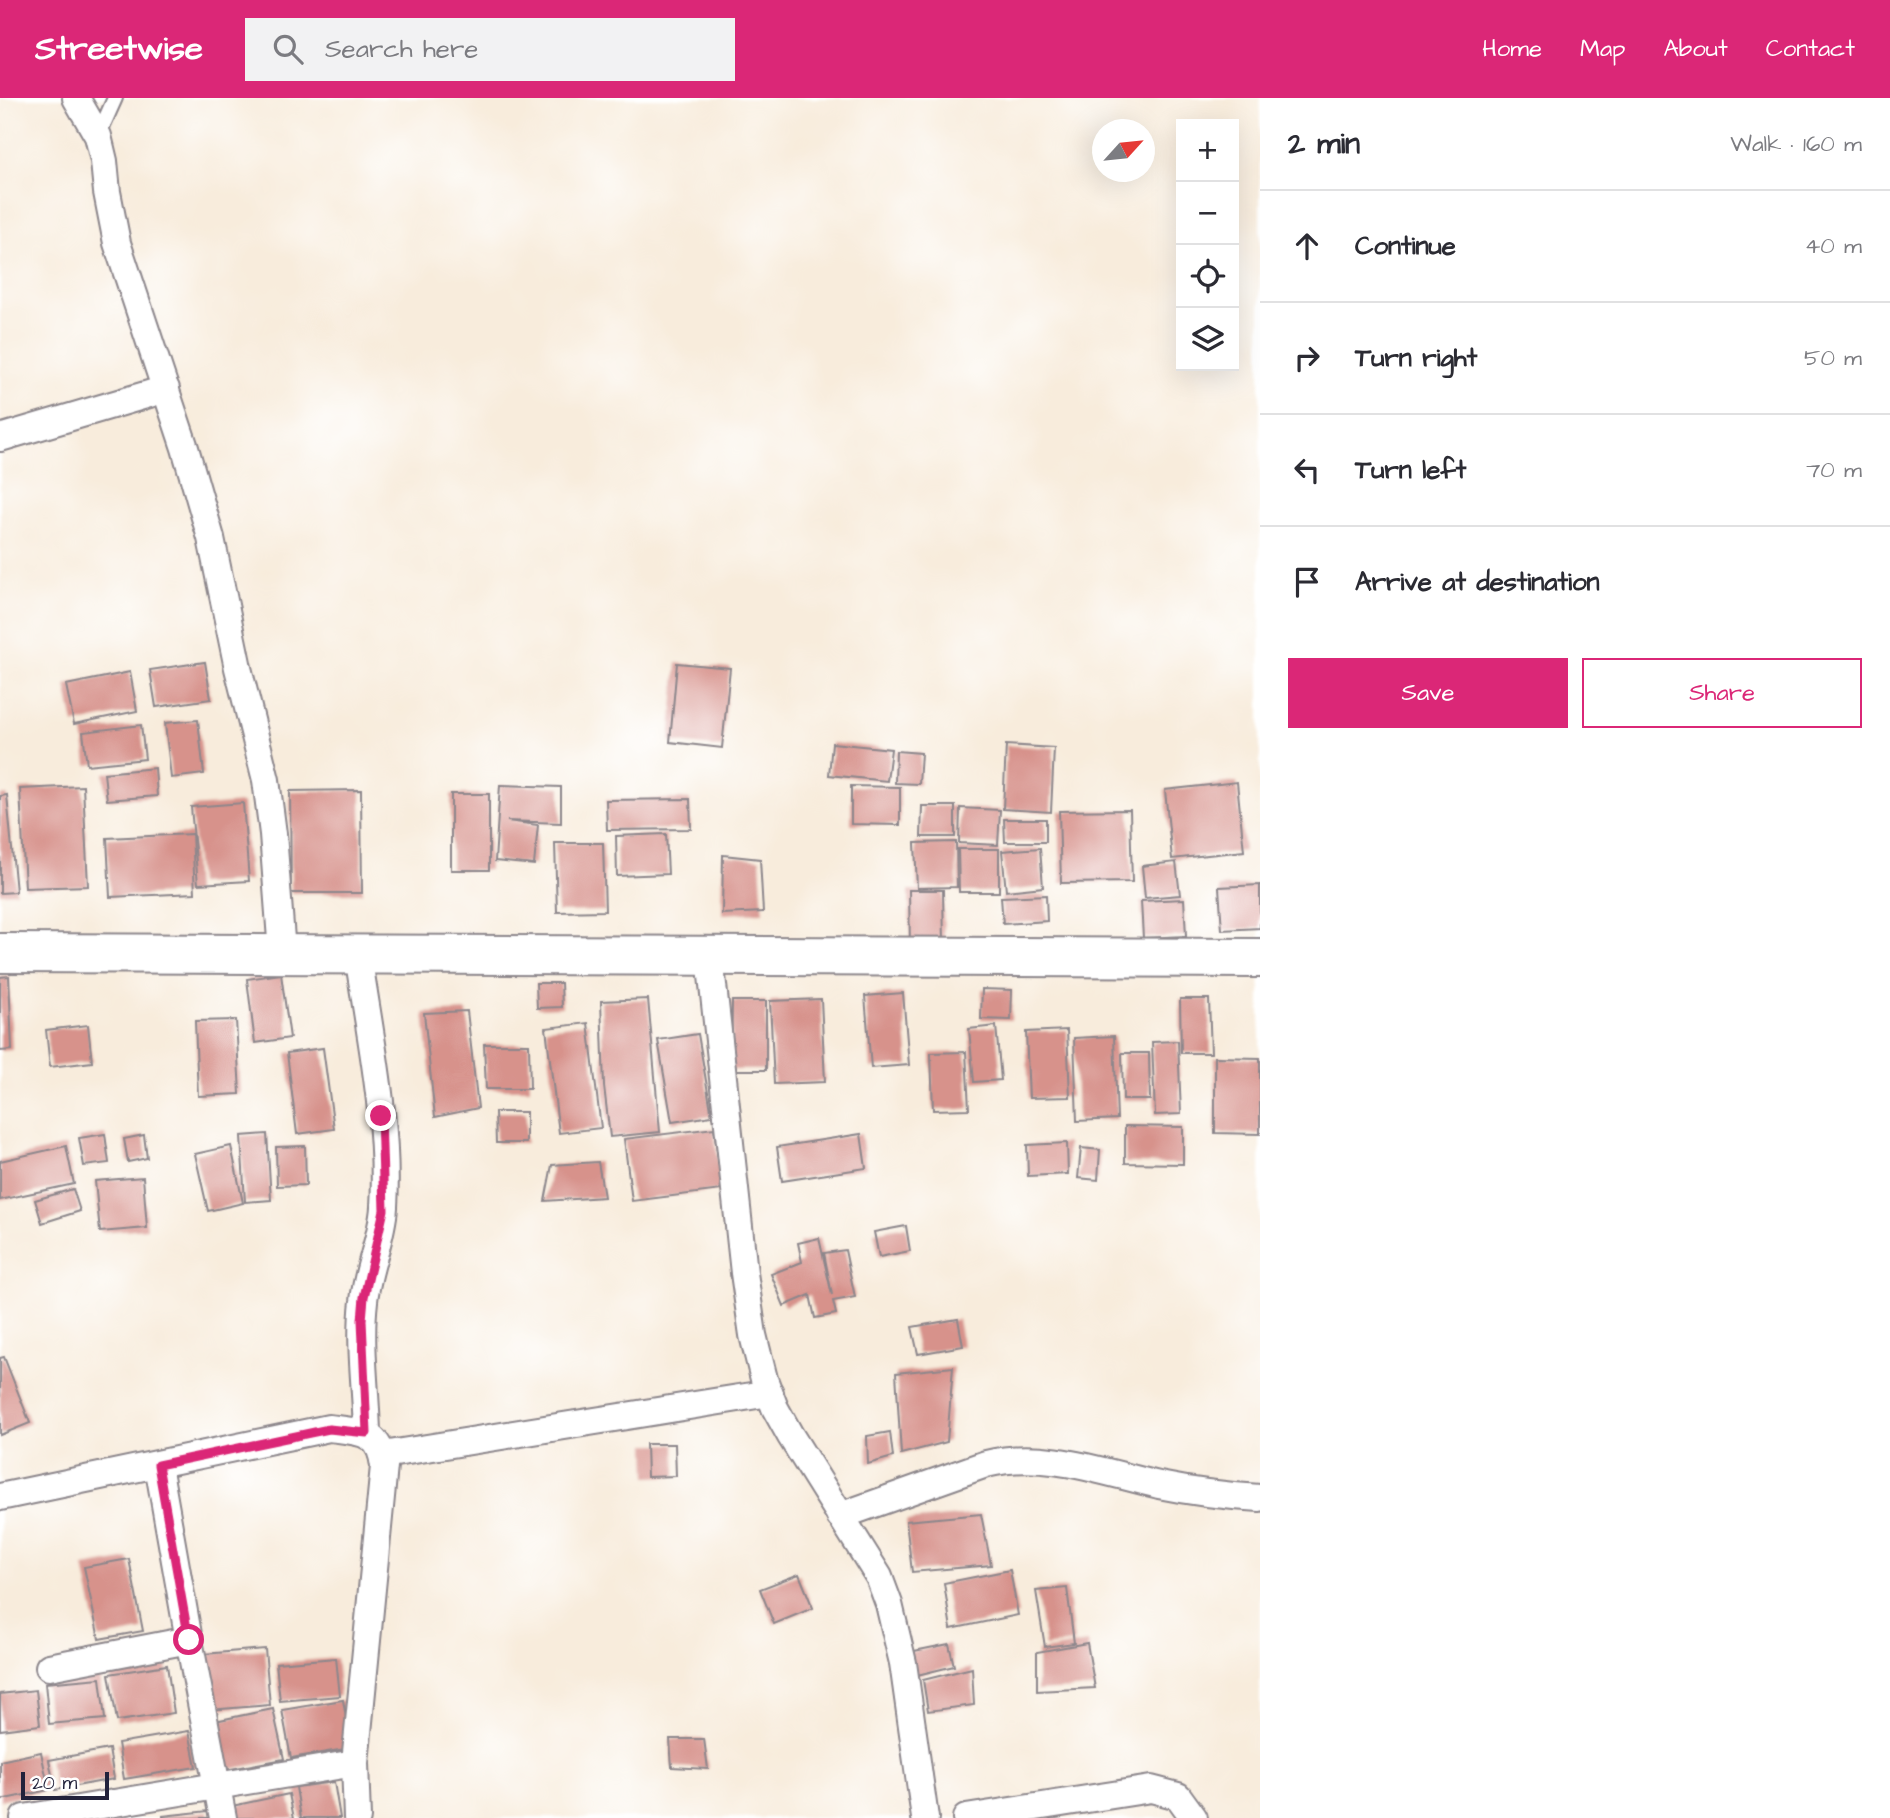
<!DOCTYPE html>
<html lang="en">
<head>
<meta charset="utf-8">
<style>
	:root { --surface:#fff; --page:#f2f2f3; --text:#2b2b33; --muted:#7c7c81; --line:#e1e1e2; --accent:#db2777 }
	body { margin:0; font-family:"Architects Daughter",sans-serif; background:var(--page); color:var(--text) }
	.controls { position:absolute; right:21px; top:21px; display:grid; overflow:hidden; border-radius:0px; box-shadow:0 7px 28px #0002 }
	.controls button { width:63px; height:63px; display:grid; place-items:center; padding:0; border:0; border-bottom:2px solid var(--line); background:var(--surface); color:var(--text); font:35px sans-serif }
	.compass { position:absolute; left:1092px; top:21px; width:63px; height:63px; border-radius:50%; background:var(--surface); box-shadow:0 7px 28px #0002; rotate:63deg }
	.scale { position:absolute; left:21px; bottom:18px; width:88px; box-sizing:border-box; padding-left:7px; border:4px solid #22223b; border-top:0; font-size:19px; line-height:24px; white-space:nowrap; color:#22223b; -webkit-text-stroke:5px #fff; paint-order:stroke }
	.stop { position:absolute; width:21px; height:21px; margin:-16px; border:5px solid #db2777; border-radius:50%; background:#fff }
	.stop.end { background:#db2777; border-color:#fff; box-shadow:0 2px 7px #0008 }
	.list { margin:0; padding:0; list-style:none }
	h2 { display:flex; justify-content:space-between; align-items:center; height:91px; margin:0; padding:0 28px; font-size:30px }
	h2 small { font-size:23px; font-weight:400; color:var(--muted) }
	.list li { display:grid; grid-template-columns:46px 1fr auto; gap:21px; align-items:center; box-sizing:border-box; height:112px; padding:0 28px; border-top:2px solid var(--line) }
	.list b { display:block; font-size:26px; white-space:nowrap }
	.list em { font-size:23px; font-style:normal; color:var(--muted) }
	.actions { display:flex; gap:14px; padding:21px 28px }
	.actions a { flex:1; padding:16px 0; border:2px solid var(--accent); border-radius:0px; text-align:center; font-size:24px; color:var(--accent) }
	.actions .main { background:var(--accent); color:#fff }
	.icon { flex:none; width:38px; height:38px; fill:none; stroke:currentColor; stroke-width:2; stroke-linecap:round; stroke-linejoin:round }
	.map { position:relative; flex:none; width:1260px; height:1720px; overflow:hidden }
	header { display:flex; align-items:center; gap:42px; box-sizing:border-box; height:98px; padding:0 35px; background:var(--accent); color:#fff }
	header strong { font-size:33px }
	nav { display:flex; gap:38px; margin-inline-start:auto; font-size:24px }
	.search { width:490px; height:63px; background:var(--page); display:flex; align-items:center; gap:18px; box-sizing:border-box; padding:0 24px; border-radius:0px; color:var(--muted); font-size:26px }
	main { display:flex }
	aside { flex:1; background:var(--surface) }
	.map>svg:first-child { display:block }
	.building { fill:#d7928b }
	.lines { fill:none; stroke-linecap:round; stroke-linejoin:round }
	.lane-casing { stroke:#8d878c; stroke-width:18 }
	.street-casing { stroke:#8d878c; stroke-width:30 }
	.secondary-casing { stroke:#8d878c; stroke-width:42 }
	.lane { stroke:#fff; stroke-width:14 }
	.street { stroke:#fff; stroke-width:26 }
	.secondary { stroke:#fff; stroke-width:38 }
	.route { stroke:#db2777; stroke-width:9 }
</style>
</head>
<body>
<header>
<strong>Streetwise</strong>
<div class="search"><svg class="icon" aria-label="search" viewBox="0 0 24 24"><circle cx="10" cy="10" r="6"/><path d="M15 15l6 6"/></svg>Search here</div>
<nav><a>Home</a><a>Map</a><a>About</a><a>Contact</a></nav>
</header>
<main>
<div class="map">
<svg width="1260" height="1720" viewBox="0 0 1260 1720">
	<rect width="100%" height="100%" fill="#fff"/>
	<filter id="ink" filterUnits="userSpaceOnUse"><feTurbulence type="fractalNoise" baseFrequency=".0143" numOctaves="2"/><feDisplacementMap in="SourceGraphic" scale="14" xChannelSelector="R" yChannelSelector="G"/><feConvolveMatrix kernelMatrix="1 2 1 2 8 2 1 2 1" color-interpolation-filters="sRGB"/></filter>
	<filter id="wash" filterUnits="userSpaceOnUse"><feTurbulence type="fractalNoise" baseFrequency=".00686" numOctaves="4" result="noise"/><feDisplacementMap in="SourceGraphic" scale="28" xChannelSelector="R" yChannelSelector="G"/><feGaussianBlur stdDeviation="1.57" result="paint"/><feColorMatrix in="noise" values="0 0 0 0 0 0 0 0 0 0 0 0 0 0 0 0 0 1.4 0 .05"/><feComposite in="paint" operator="in"/></filter>
	<g filter="url(#wash)">
		<rect width="100%" height="100%" fill="#f8ecdc"/>
		<g id="blocks">
			<g class="building">
				<path d="M205,564L211,601L156,609L150,572Z"/>
				<path d="M677,565L730,570L722,650L670,644Z"/>
				<path d="M130,574L137,613L74,626L66,587Z"/>
				<path d="M198,622L204,676L171,680L165,625Z"/>
				<path d="M141,627L145,661L87,667L83,634Z"/>
				<path d="M832,645L891,651L887,683L829,677Z"/>
				<path d="M1006,647L1054,650L1051,714L1003,711Z"/>
				<path d="M896,653L921,655L919,686L895,685Z"/>
				<path d="M155,670L157,698L107,702L104,675Z"/>
				<path d="M1237,684L1244,753L1172,761L1165,692Z"/>
				<path d="M500,687L561,689V725L507,723L538,727L534,767L495,763Z"/>
				<path d="M83,688L88,788L25,790L20,691Z"/>
				<path d="M851,688L900,689V727L851,726Z"/>
				<path d="M361,692L362,795H291L290,693Z"/>
				<rect x="451" y="696" width="38" height="76"/>
				<path d="M7,697L16,794L0,795V698Z"/>
				<path d="M690,701L691,731L607,732L606,702Z"/>
				<path d="M243,705L249,783L198,786L191,709Z"/>
				<path d="M922,708H955V739H921Z"/>
				<path d="M960,710L1000,712L998,747L959,745Z"/>
				<path d="M1130,712L1132,784L1061,785L1059,713Z"/>
				<path d="M1004,721H1046V744H1005Z"/>
				<path d="M192,736L195,795L110,799L107,740Z"/>
				<path d="M666,736L668,776L617,778L616,738Z"/>
				<path d="M956,744L957,789L917,790L915,745Z"/>
				<path d="M555,745H603L605,813L557,814Z"/>
				<path d="M1040,750L1043,789L1006,793L1002,753Z"/>
				<path d="M958,751H999V794H959Z"/>
				<path d="M723,757L760,761L763,814L722,816Z"/>
				<path d="M1176,764L1180,797L1145,800L1142,768Z"/>
				<path d="M1260,787V830L1222,832L1219,789Z"/>
				<path d="M909,792H943L944,847H910Z"/>
				<path d="M1046,797L1047,823L1003,826L1001,799Z"/>
				<path d="M1184,801L1186,838L1143,840L1141,803Z"/>
				<path d="M281,876L290,940L255,945L247,881Z"/>
				<path d="M9,878L12,952L0,953V879Z"/>
				<path d="M536,885H561L562,909L537,910Z"/>
				<path d="M982,891L1012,892L1011,922L981,921Z"/>
				<path d="M903,895L909,967L871,970L865,898Z"/>
				<path d="M648,901L660,1034L610,1039L604,988L601,903Z"/>
				<path d="M821,901L825,984L774,986L770,903Z"/>
				<path d="M1180,901H1209L1211,955H1181Z"/>
				<path d="M732,903H766V972H731Z"/>
				<path d="M467,913L478,1010L435,1019L424,915Z"/>
				<path d="M236,922L240,996L198,998L195,923Z"/>
				<path d="M588,925L601,1030L559,1035L546,930Z"/>
				<path d="M88,927L92,964L50,969L46,932Z"/>
				<path d="M996,928L1001,982L974,984L969,931Z"/>
				<path d="M1067,932L1070,999L1029,1000L1026,934Z"/>
				<path d="M698,936L712,1018L672,1024L658,942Z"/>
				<path d="M1114,938L1117,1021L1077,1023L1074,940Z"/>
				<path d="M1178,943L1181,1016L1155,1017L1152,944Z"/>
				<path d="M484,946H529L530,991H486Z"/>
				<path d="M323,950L334,1031L297,1036L287,955Z"/>
				<path d="M966,954L969,1011L933,1012L931,955Z"/>
				<path d="M1122,955H1149L1150,1002H1123Z"/>
				<path d="M1215,959L1260,960V1036L1215,1035Z"/>
				<path d="M495,1014H526V1045H496Z"/>
				<path d="M1125,1028L1183,1029V1066L1125,1065Z"/>
				<path d="M714,1030L722,1092L632,1103L624,1041Z"/>
				<path d="M105,1036L109,1065L84,1068L79,1040Z"/>
				<path d="M267,1036L271,1102L245,1104L241,1038Z"/>
				<path d="M861,1036L866,1070L782,1083L777,1049Z"/>
				<path d="M144,1037L147,1060L128,1064L124,1041Z"/>
				<path d="M1067,1045L1068,1076L1028,1078L1027,1047Z"/>
				<path d="M66,1048L74,1086L0,1102V1063Z"/>
				<path d="M231,1048L243,1105L208,1113L195,1056Z"/>
				<path d="M305,1048L306,1087L277,1088L276,1049Z"/>
				<path d="M1081,1050L1100,1052L1098,1082L1078,1080Z"/>
				<path d="M598,1064L604,1099L545,1103L552,1067Z"/>
				<path d="M143,1079L147,1130L100,1134L95,1083Z"/>
				<path d="M73,1091L80,1113L42,1125L35,1102Z"/>
				<path d="M906,1128L910,1153L879,1159L874,1134Z"/>
				<path d="M819,1140L832,1197L824,1155L845,1152L855,1199L833,1203L836,1216L815,1220L810,1197L784,1208L771,1176L802,1164L798,1145Z"/>
				<path d="M958,1221L963,1248L918,1256L912,1229Z"/>
				<path d="M4,1259L30,1325L0,1337V1260Z"/>
				<path d="M953,1269L947,1344L901,1356L896,1275Z"/>
				<path d="M890,1334L893,1359L868,1366L867,1338Z"/>
				<path d="M646,1346H675L676,1378L647,1379Z"/>
				<path d="M981,1416L991,1467L912,1474L906,1423Z"/>
				<path d="M129,1461L143,1533L99,1541L84,1469Z"/>
				<path d="M1010,1472L1018,1517L951,1531L944,1485Z"/>
				<path d="M799,1476L813,1510L774,1526L760,1491Z"/>
				<path d="M1067,1490L1074,1545L1045,1549L1036,1493Z"/>
				<path d="M1087,1545L1095,1590L1037,1593V1554Z"/>
				<path d="M949,1546L954,1568L913,1578L909,1554Z"/>
				<path d="M265,1551L270,1607L209,1612L204,1556Z"/>
				<path d="M336,1560L340,1598L280,1603L276,1565Z"/>
				<path d="M167,1567L174,1615L117,1623L109,1576Z"/>
				<path d="M972,1570L974,1607L928,1613L923,1582Z"/>
				<path d="M100,1580L105,1621L49,1626L45,1585Z"/>
				<path d="M36,1592L40,1627L0,1632V1596Z"/>
				<path d="M343,1602L351,1650L291,1660L282,1612Z"/>
				<path d="M273,1611L284,1661L220,1673L210,1624Z"/>
				<path d="M189,1633L196,1669L124,1681L118,1645Z"/>
				<path d="M670,1641H704L708,1671L672,1669Z"/>
				<path d="M109,1651L114,1681L55,1692L49,1662Z"/>
				<path d="M41,1654L49,1692L0,1702V1663Z"/>
				<path d="M334,1684L340,1720H301L296,1689Z"/>
				<path d="M289,1696L294,1720H234L232,1708Z"/>
				<path d="M208,1713L209,1720H163V1718Z"/>
			</g>
		</g>
	</g>
	<g filter="url(#ink)">
		<use href="#blocks" fill-opacity="0" stroke="#8d878c" stroke-width="2"/>
		<g class="lines">
			<g class="lane-casing">
				<path id="lane" d="M98,38L115,0"/>
			</g>
			<g class="street-casing">
				<g id="street">
					<path d="M76,0L98,38L104,63L107,94L117,145L185,350L211,440L238,570L266,682L273,736L282,855"/>
					<path d="M0,340L166,291"/>
					<path d="M358,856C370,939 389,1025 384,1109C382,1141 367,1171 364,1203C359,1246 366,1292 367,1335"/>
					<path d="M710,859L744,1175L753,1237L764,1281L775,1310L790,1337L879,1479L889,1506L903,1565L925,1720"/>
					<path d="M383,1357L770,1295"/>
					<path d="M158,1367L189,1542L223,1720"/>
					<path d="M0,1399L329,1330C359,1334 380,1332 384,1368L355,1665L357,1720"/>
					<path d="M840,1418L986,1366C1042,1351 1103,1374 1159,1387C1193,1394 1226,1398 1260,1400"/>
					<path d="M49,1569L189,1542"/>
					<path d="M24,1720L355,1665"/>
					<path d="M966,1720L1151,1691L1178,1698L1194,1720"/>
				</g>
			</g>
			<g class="secondary-casing">
				<path id="secondary" d="M0,855L1260,860"/>
			</g>
			<use href="#lane" class="lane"/>
			<use href="#street" class="street"/>
			<use href="#secondary" class="secondary"/>
		</g>
	</g>
	<g class="lines" filter="url(#ink)">
		<path class="route" d="M189,1542L158,1367L329,1331L367,1335L362,1222L364,1199L384,1112L381,1018"/>
	</g>
</svg>
<div class="controls">
<button>+</button>
<button>−</button>
<button><svg class="icon" aria-label="locate" viewBox="0 0 24 24"><circle cx="12" cy="12" r="6"/><path d="M12 2v4M12 18v4M2 12h4M18 12h4"/></svg></button>
<button><svg class="icon" aria-label="layers" viewBox="0 0 24 24"><path d="M12 4l9 5-9 5-9-5zM3 14l9 5 9-5"/></svg></button>
</div>
<svg class="compass" viewBox="-18 -18 36 36"><path d="M0-13l5 13h-10z" fill="#e53935"/><path d="M0 13l5-13h-10z" fill="#7c7c81"/></svg>
<div class="scale">20 m</div>
<div class="stop" style="left:189px;top:1542px"></div>
<div class="stop end" style="left:381px;top:1018px"></div>
</div>
<aside>
<h2>2 min<small>Walk · 160 m</small></h2>
<ul class="list">
<li><svg class="icon" aria-label="ahead" viewBox="0 0 24 24"><path d="M12 20V5M6 11l6-6 6 6"/></svg><div><b>Continue</b></div><em>40 m</em></li>
<li><svg class="icon" aria-label="right" viewBox="0 0 24 24"><path d="M7 20v-9h11M14 6l5 5-5 5"/></svg><div><b>Turn right</b></div><em>50 m</em></li>
<li><svg class="icon" aria-label="left" viewBox="0 0 24 24"><path d="M17 20v-9H6M10 6l-5 5 5 5"/></svg><div><b>Turn left</b></div><em>70 m</em></li>
<li><svg class="icon" aria-label="arrive" viewBox="0 0 24 24"><path d="M6 21V4h12l-3 4 3 4H6"/></svg><div><b>Arrive at destination</b></div></li>
</ul>
<div class="actions"><a class="main">Save</a><a>Share</a></div>
</aside>
</main>
</body>
</html>
